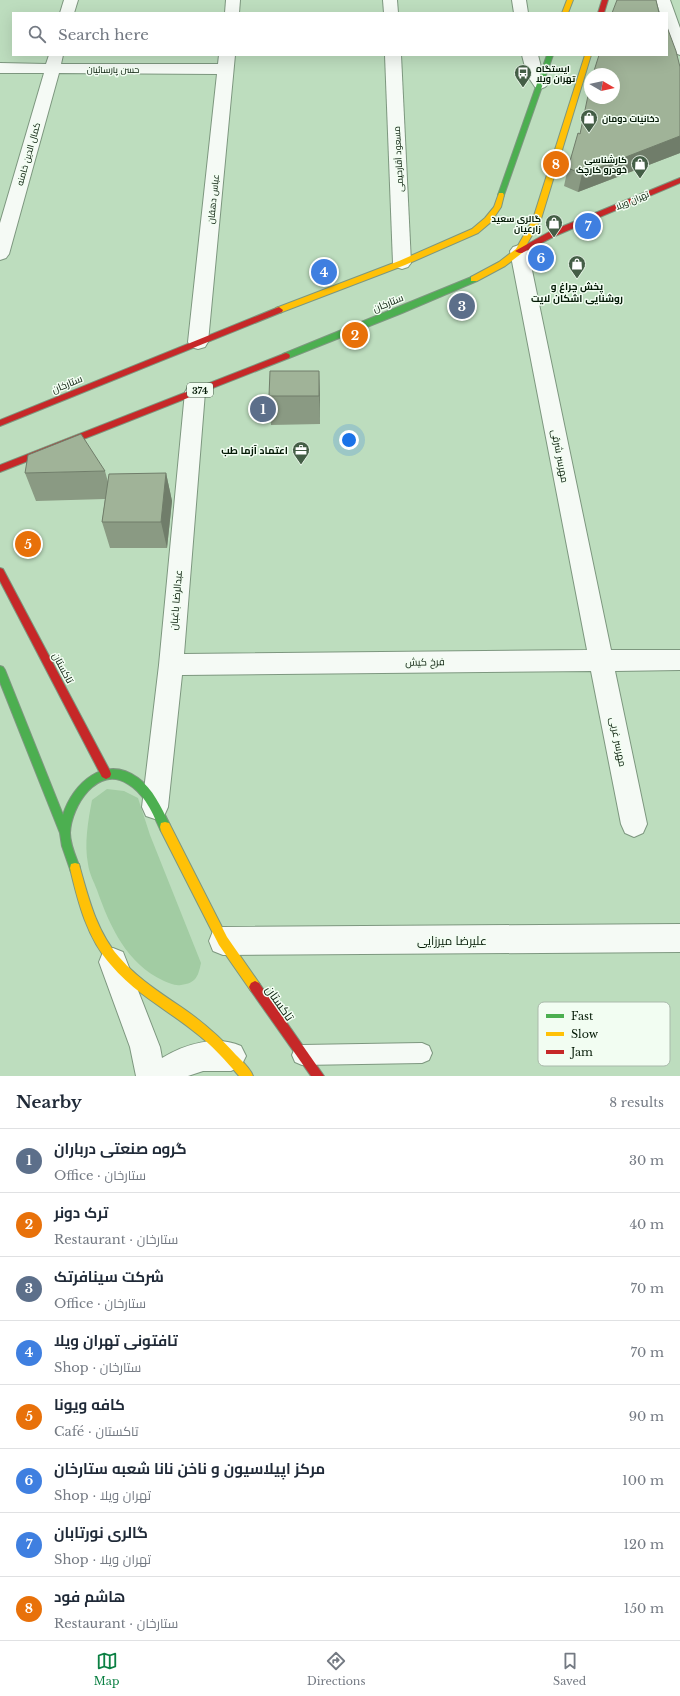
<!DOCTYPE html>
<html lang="en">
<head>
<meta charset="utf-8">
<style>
	:root { --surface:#fff; --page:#f6f6f7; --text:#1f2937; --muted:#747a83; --line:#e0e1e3; --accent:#0b8043 }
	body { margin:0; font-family:"Libre Baskerville",Cairo,serif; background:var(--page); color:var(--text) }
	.compass { position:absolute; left:584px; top:68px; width:36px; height:36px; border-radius:50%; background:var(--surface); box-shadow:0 4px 16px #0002; rotate:99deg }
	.you { position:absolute; left:349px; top:440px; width:14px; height:14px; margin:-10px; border:3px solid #fff; border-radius:50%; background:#1a73e8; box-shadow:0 0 0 6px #1a73e833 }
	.badge { display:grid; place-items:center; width:26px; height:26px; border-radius:50%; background:var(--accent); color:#fff; font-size:13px; font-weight:700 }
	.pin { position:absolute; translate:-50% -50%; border:2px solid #fff; box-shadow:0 1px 4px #0006 }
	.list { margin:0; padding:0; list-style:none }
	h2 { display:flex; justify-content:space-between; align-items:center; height:52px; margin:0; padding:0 16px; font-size:17px }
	h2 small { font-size:13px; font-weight:400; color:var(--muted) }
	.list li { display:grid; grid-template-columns:26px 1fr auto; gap:12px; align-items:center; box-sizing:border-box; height:64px; padding:0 16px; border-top:1px solid var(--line) }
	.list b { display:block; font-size:15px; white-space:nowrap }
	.list p { margin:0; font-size:13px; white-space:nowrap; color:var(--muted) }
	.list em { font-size:13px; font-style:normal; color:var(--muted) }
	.icon { flex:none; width:22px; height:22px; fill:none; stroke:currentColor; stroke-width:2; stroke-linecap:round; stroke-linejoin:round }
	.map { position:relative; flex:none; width:680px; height:1076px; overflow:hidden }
	.search { position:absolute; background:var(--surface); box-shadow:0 4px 16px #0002; left:12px; right:12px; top:12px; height:44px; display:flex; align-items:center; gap:10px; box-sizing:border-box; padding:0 14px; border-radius:0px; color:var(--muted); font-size:15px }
	.sheet { height:564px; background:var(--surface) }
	nav { display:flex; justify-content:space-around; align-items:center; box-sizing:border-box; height:56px; border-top:1px solid var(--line); background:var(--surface); font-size:11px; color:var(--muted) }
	nav a { display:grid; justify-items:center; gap:2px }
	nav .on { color:var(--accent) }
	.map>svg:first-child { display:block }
	.green { fill:#a2cca3 }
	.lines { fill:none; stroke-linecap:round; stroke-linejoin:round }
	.lane-casing { stroke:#7d977f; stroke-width:2 }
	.street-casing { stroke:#7d977f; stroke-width:2 }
	.fast-casing { stroke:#7d977f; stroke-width:2 }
	.slow-casing { stroke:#7d977f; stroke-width:2 }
	.jam-casing { stroke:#7d977f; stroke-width:2 }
	.lane { fill:#f5faf5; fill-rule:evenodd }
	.street { fill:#f5faf5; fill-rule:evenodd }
	.fast { fill:#4caf50; fill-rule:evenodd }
	.slow { fill:#ffc107; fill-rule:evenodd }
	.jam { fill:#c62828; fill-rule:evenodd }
	.wall { fill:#8a9a83 }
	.shaded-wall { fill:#707d6a }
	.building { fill:#a0b398; stroke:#707d6a }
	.labels { text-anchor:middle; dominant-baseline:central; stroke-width:3; stroke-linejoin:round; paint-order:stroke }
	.far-poi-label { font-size:9px; font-weight:bold; fill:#031905; stroke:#f2fdf2; text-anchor:start }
	.far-street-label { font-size:9px; fill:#031905; stroke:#f2fdf2 }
	.shield { fill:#f2fdf2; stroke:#4b5d4c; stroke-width:1 }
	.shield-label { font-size:9px; font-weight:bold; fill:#031905 }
	.poi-label { font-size:10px; font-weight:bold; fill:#031905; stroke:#f2fdf2 }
	.street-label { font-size:10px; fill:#031905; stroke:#f2fdf2 }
	.near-street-label { font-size:12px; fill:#031905; stroke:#f2fdf2 }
	.key { fill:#f2fdf2; stroke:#aab9ab; stroke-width:1 }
	.key-label { font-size:11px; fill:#031905 }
</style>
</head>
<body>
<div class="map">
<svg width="680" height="1076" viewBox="0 0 680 1076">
	<rect width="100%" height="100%" fill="#bdddbe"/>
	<path class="green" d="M107,789L124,791L138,798L150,835L201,963C198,977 196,983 181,985C174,986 170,983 164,981C127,964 110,927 97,890C94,882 89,873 88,864C84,844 88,821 92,800Z"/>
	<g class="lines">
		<g class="lane-casing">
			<path id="lane" d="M422,1043L429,1046L432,1053L429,1060L422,1063L302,1065L295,1062L292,1055L295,1048L302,1045Z"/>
		</g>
		<g class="street-casing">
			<g id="street">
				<path d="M64,0H78L74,13H60Z"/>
				<path d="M226,0H240L239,13H225Z"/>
				<path d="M383,0H397L398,13H384Z"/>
				<path d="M512,0H526L528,13H514Z"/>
				<path d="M656,0H670L680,28V55L675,53C666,41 667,27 667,13H660Z"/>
				<path d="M49,55H63L61,64H218L219,55H235L208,342L205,347L198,349L191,347L188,342L217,74L59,73L9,254L6,258L0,260V223L44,73H0V63L46,64Z"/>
				<path d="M385,55H401L411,263L408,267L402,269L396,267L393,263Z"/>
				<path d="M522,55H538L543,75L548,84L545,87L540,89L535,87L527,75Z"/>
				<path d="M519,245L525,247L528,251L611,650H680V670L615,671L647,824L643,833L634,837L625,833L621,824L591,671L182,675L168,807L164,816L155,819L146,816L142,807L159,665L185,392L188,387L195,385L202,387L205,392L184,654L587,650L510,251L513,247Z"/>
				<path d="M680,924V952L223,955L213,951L209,941L213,931L223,927Z"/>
				<path d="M113,948L123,952L160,1047L162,1058C185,1044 216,1035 241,1046L246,1056L241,1066L231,1071H203L188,1076H136L130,1047L99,962L103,952Z"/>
			</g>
		</g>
		<g class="fast-casing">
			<g id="fast">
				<path d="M547,55H553L504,195L503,197H499L498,195Z"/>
				<path d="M474,276L478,279L477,281L402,313L289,358H283L282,356L283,354Z"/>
				<path d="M0,666L3,667L5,670L63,815C73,783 105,754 138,778C153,789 161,807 169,823L170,827L169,831L165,832L161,831C153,814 145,794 128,784C98,764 71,806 70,833C70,845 76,857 80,868L79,872L75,873L71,872L62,846L60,833L0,682Z"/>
			</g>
		</g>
		<g class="slow-casing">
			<g id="slow">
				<path d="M567,0H573L568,13H562Z"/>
				<path d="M585,55H591L541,219L522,253L505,266L477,281H471V277L499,262L516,249L533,219Z"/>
				<path d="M499,193H503L504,195L501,207L491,222L478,233L405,265L282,312L279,313L275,310L276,308L399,261L472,229L485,218L494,207Z"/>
				<path d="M165,822L169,823L227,937L259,983L261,987L259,991L255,993L251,991L219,945L161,831L160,827L161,823Z"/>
				<path d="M75,863L79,864L80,868C89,900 97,932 119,957C139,981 166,996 191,1014C207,1026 222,1039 236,1055C242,1061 250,1068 253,1076H239C226,1061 212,1045 196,1033C168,1010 134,993 111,965C87,938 78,902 70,868L71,864Z"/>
			</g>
		</g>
		<g class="jam-casing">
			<g id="jam">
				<path d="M602,0H608L604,13H598Z"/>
				<path d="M680,178V183L555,236L522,253H519L515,251L549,232Z"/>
				<path d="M279,307L283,310L282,312L0,426V420Z"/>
				<path d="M286,353L289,354L290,356L289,358L0,472V465Z"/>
				<path d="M0,568L3,569L110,771L111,774L110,777L106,779L102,777L0,581Z"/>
				<path d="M255,981L259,983L324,1076H311L251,991L249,987L251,983Z"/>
			</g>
		</g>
		<use href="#lane" class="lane"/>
		<use href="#street" class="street"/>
		<use href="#fast" class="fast"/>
		<use href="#slow" class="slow"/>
		<use href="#jam" class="jam"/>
	</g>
	<g class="wall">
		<path d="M680,67V153L578,192L564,186L568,168L580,134Z"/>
		<path d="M319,371L320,424L271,425L269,396Z"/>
		<path d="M105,471L108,482L166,473L172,501L167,548H110L102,522L105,499L36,501L25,473Z"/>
	</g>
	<g class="shaded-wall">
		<path d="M680,136V153L578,192L582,174Z"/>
		<path d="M319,371L320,400V424L319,396Z"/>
		<path d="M166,473L172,501L167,548L161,522Z"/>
	</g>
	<g class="building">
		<path d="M617,0H656L659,13H612Z"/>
		<path d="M667,27L676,51L680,67V136L582,174L568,168L578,133L580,134L590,86V98H614V74H593L599,55H667Z"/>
		<path d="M270,371H319V396H269Z"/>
		<path d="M81,434L105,471L25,473L28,455Z"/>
		<path d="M166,473L161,522H102L109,474Z"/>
	</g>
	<defs>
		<g id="bus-pin" transform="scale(0.9)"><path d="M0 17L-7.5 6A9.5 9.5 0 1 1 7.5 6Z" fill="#445e46" stroke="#f2fdf2"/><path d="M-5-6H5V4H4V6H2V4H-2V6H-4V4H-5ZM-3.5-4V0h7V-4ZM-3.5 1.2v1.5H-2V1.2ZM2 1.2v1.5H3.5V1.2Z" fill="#fff"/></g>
		<g id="shop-pin" transform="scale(0.9)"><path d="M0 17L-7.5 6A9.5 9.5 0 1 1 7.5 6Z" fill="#445e46" stroke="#f2fdf2"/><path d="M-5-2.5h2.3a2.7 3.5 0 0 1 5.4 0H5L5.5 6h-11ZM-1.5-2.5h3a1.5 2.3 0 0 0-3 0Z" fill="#fff"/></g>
		<g id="office-pin" transform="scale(0.9)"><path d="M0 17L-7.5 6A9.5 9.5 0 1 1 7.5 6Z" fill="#445e46" stroke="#f2fdf2"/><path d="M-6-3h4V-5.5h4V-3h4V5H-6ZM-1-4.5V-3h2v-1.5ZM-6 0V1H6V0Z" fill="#fff"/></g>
	</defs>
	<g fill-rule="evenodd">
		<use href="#bus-pin" x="523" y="73"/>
		<use href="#shop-pin" x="589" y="118"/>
		<use href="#shop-pin" x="640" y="164"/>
		<use href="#shop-pin" x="554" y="223"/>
		<use href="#shop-pin" x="577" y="264"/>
		<use href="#office-pin" x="301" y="450"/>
	</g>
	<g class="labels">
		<g class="far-poi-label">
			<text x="536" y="68">ایستگاه<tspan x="536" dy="10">تهران ویلا</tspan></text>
			<text x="602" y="118">دخانیات دومان</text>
			<text x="627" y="159" text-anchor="end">کارشناسی<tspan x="627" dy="10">خودرو کارچک</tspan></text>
			<text x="541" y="218" text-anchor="end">گالری سعید<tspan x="541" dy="10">زارعیان</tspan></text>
		</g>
		<g class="far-street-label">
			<text x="113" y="69">حسن پارسائیان</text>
			<text transform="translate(28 154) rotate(-74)">کمال الدین خامنه</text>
			<text transform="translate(398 159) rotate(-93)">مسعود آقارحیمی</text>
			<text transform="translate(213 199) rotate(-84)">عباس دهقان</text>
			<text transform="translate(632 200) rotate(-23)">تهران ویلا</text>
		</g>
		<rect class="shield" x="187" y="383" width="26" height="14" rx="3"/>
		<g class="shield-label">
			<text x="200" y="390">374</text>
		</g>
		<g class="poi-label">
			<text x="577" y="286">پخش چراغ و<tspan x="577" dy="12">روشنایی اشکان لایت</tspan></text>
			<text x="288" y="450" text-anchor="end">اعتماد آزما طب</text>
		</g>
		<g class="street-label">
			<text transform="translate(388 303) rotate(-22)">ستارخان</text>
			<text transform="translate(67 384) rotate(-22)">ستارخان</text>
			<text transform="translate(560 456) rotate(79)">مهرسر شرقی</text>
			<text transform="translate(176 600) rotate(-85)">عبدالرضا باغبان</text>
			<text transform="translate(425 662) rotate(-1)">فرخ کیش</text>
			<text transform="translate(63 668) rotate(62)">تاکستان</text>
			<text transform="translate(618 742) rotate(79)">مهرسر غربی</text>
		</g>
		<g class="near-street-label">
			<text x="452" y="940">علیرضا میرزایی</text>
			<text transform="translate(280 1003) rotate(55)">تاکستان</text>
		</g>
	</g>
	<rect x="538" y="1002" width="132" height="64" rx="6" class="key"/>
	<rect x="546" y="1014" width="18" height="4" fill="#4caf50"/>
	<rect x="546" y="1032" width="18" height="4" fill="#ffc107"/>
	<rect x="546" y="1050" width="18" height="4" fill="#c62828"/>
	<g class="key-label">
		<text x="571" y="1020">Fast</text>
		<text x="571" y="1038">Slow</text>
		<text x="571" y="1056">Jam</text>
	</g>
</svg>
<svg class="compass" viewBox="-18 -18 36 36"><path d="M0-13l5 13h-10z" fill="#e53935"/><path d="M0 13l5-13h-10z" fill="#747a83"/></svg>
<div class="you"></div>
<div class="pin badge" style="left:263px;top:409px;background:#5c6f8a">1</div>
<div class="pin badge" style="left:355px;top:335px;background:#e8710a">2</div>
<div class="pin badge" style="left:462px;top:306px;background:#5c6f8a">3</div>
<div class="pin badge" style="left:324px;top:272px;background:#3f7fe0">4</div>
<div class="pin badge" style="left:28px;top:544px;background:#e8710a">5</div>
<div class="pin badge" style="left:541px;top:258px;background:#3f7fe0">6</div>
<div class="pin badge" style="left:588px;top:226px;background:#3f7fe0">7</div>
<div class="pin badge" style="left:556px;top:164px;background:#e8710a">8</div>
<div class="search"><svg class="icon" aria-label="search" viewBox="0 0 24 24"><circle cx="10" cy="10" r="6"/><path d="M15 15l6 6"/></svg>Search here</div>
</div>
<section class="sheet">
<h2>Nearby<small>8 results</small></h2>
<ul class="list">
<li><span class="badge" style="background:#5c6f8a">1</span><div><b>گروه صنعتی درباران</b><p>Office · ستارخان</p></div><em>30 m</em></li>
<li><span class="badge" style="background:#e8710a">2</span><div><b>ترک دونر</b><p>Restaurant · ستارخان</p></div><em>40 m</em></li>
<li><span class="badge" style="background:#5c6f8a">3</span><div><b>شرکت سینافرتک</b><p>Office · ستارخان</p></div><em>70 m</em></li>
<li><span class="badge" style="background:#3f7fe0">4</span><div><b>تافتونی تهران ویلا</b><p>Shop · ستارخان</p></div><em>70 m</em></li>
<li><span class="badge" style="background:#e8710a">5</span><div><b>کافه ویونا</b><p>Café · تاکستان</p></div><em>90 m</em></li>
<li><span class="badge" style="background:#3f7fe0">6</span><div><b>مرکز اپیلاسیون و ناخن نانا شعبه ستارخان</b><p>Shop · تهران ویلا</p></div><em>100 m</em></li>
<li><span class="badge" style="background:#3f7fe0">7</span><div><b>گالری نورتابان</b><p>Shop · تهران ویلا</p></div><em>120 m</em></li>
<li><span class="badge" style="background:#e8710a">8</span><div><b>هاشم فود</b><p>Restaurant · ستارخان</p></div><em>150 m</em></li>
</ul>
</section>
<nav>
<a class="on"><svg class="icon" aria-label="map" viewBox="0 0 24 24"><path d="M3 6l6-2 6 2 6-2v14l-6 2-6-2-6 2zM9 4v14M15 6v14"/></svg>Map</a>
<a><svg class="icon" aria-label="directions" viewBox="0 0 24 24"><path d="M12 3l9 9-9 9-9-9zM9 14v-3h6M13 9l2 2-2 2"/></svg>Directions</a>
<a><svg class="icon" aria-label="saved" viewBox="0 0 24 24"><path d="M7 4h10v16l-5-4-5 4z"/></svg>Saved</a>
</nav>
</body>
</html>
